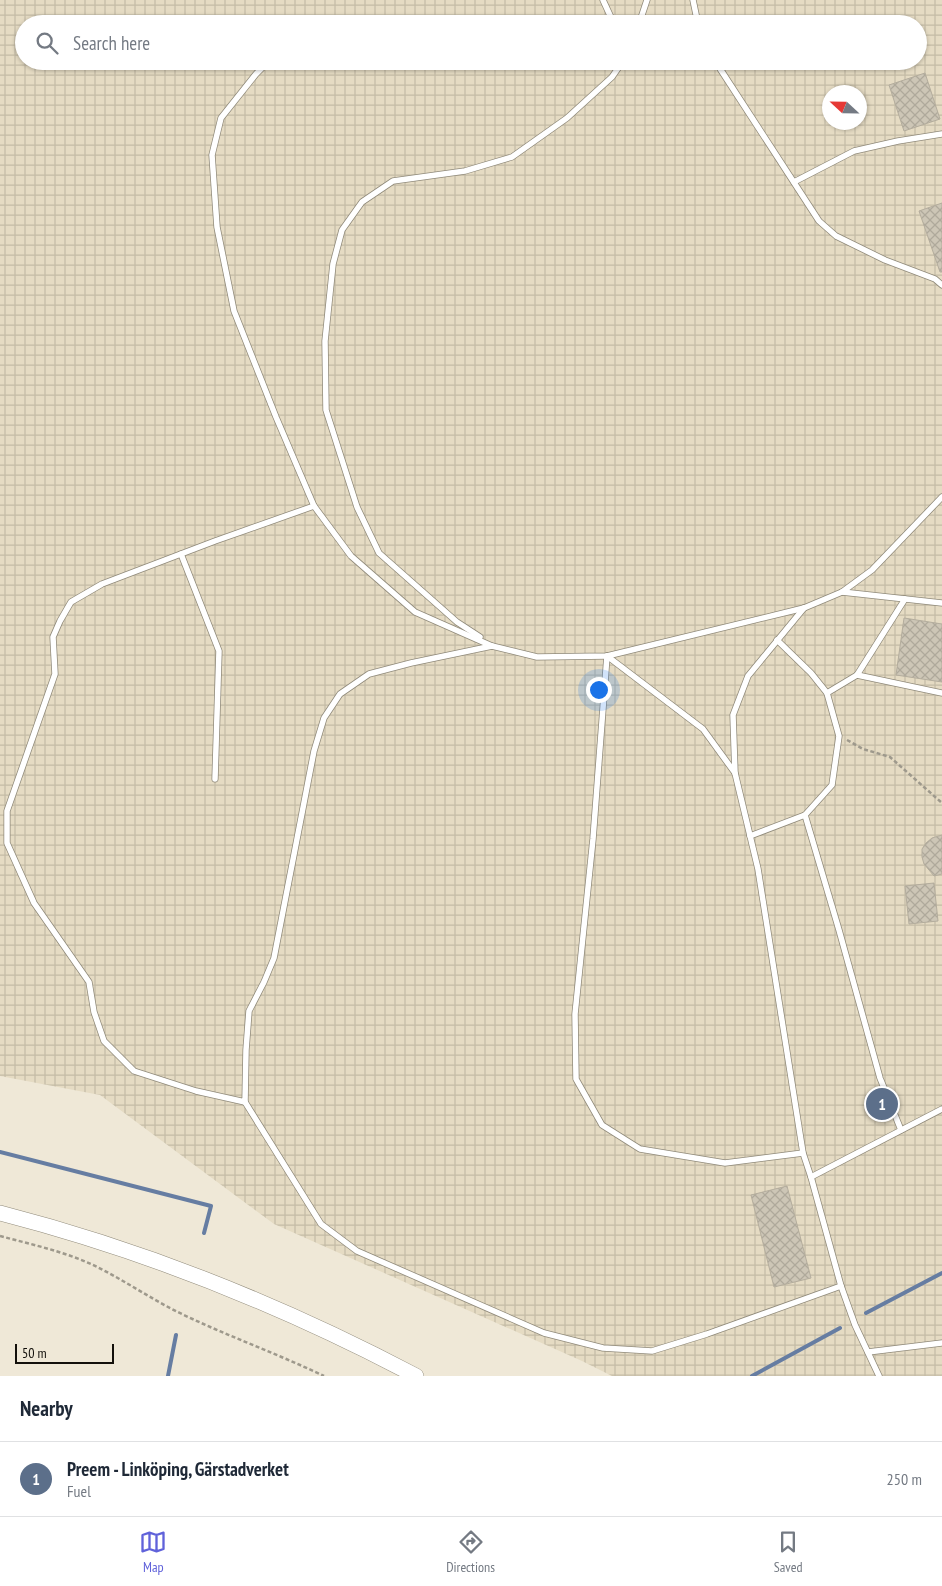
<!DOCTYPE html>
<html lang="en">
<head>
<meta charset="utf-8">
<style>
	:root { --surface:#fff; --page:#f6f6f7; --text:#1f2937; --muted:#747a83; --line:#e0e1e3; --accent:#6062da }
	body { margin:0; font-family:"PT Sans Narrow",sans-serif; background:var(--page); color:var(--text) }
	.compass { position:absolute; left:822px; top:85px; width:45px; height:45px; border-radius:50%; background:var(--surface); box-shadow:0 1px 4px #0004; rotate:292deg }
	.scale { position:absolute; left:15px; bottom:12px; width:99px; box-sizing:border-box; padding-left:5px; border:2px solid #13100b; border-top:0; font-size:14px; line-height:18px; white-space:nowrap; color:#13100b; -webkit-text-stroke:4px #efe8d7; paint-order:stroke }
	.you { position:absolute; left:598px; top:689px; width:18px; height:18px; margin:-12px; border:4px solid #fff; border-radius:50%; background:#1a73e8; box-shadow:0 0 0 8px #1a73e833 }
	.badge { display:grid; place-items:center; width:32px; height:32px; border-radius:50%; background:var(--accent); color:#fff; font-size:16px; font-weight:700 }
	.pin { position:absolute; translate:-50% -50%; border:2px solid #fff; box-shadow:0 1px 5px #0006 }
	.list { margin:0; padding:0; list-style:none }
	h2 { display:flex; justify-content:space-between; align-items:center; height:65px; margin:0; padding:0 20px; font-size:21px }
	h2 small { font-size:16px; font-weight:400; color:var(--muted) }
	.list li { display:grid; grid-template-columns:32px 1fr auto; gap:15px; align-items:center; box-sizing:border-box; height:75px; padding:0 20px; border-top:1px solid var(--line) }
	.list b { display:block; font-size:19px; white-space:nowrap }
	.list p { margin:0; font-size:16px; white-space:nowrap; color:var(--muted) }
	.list em { font-size:16px; font-style:normal; color:var(--muted) }
	.icon { flex:none; width:28px; height:28px; fill:none; stroke:currentColor; stroke-width:2; stroke-linecap:round; stroke-linejoin:round }
	.map { position:relative; flex:none; width:942px; height:1376px; overflow:hidden }
	.search { position:absolute; background:var(--surface); box-shadow:0 1px 4px #0004; left:15px; right:15px; top:15px; height:55px; display:flex; align-items:center; gap:12px; box-sizing:border-box; padding:0 18px; border-radius:28px; color:var(--muted); font-size:19px }
	.sheet { height:140px; background:var(--surface) }
	nav { display:flex; justify-content:space-around; align-items:center; box-sizing:border-box; height:70px; border-top:1px solid var(--line); background:var(--surface); font-size:14px; color:var(--muted) }
	nav a { display:grid; justify-items:center; gap:2px }
	nav .on { color:var(--accent) }
	.map>svg:first-child { display:block }
	.industrial { fill:url(#industrial-grid); fill-rule:evenodd }
	.lines { fill:none; stroke-linecap:round; stroke-linejoin:round }
	.stream { stroke:#667da2; stroke-width:4 }
	.building { fill:url(#building-cross-hatch); stroke:#b4ad9d }
	.lane-casing { stroke:#908a7a; stroke-width:7 }
	.secondary-casing { stroke:#908a7a; stroke-width:16 }
	.path { stroke:#9e998c; stroke-width:2.5; stroke-dasharray:4 2.5; stroke-linecap:butt }
	.lane { stroke:#fff; stroke-width:5.5 }
	.secondary { stroke:#fff; stroke-width:15 }
</style>
</head>
<body>
<div class="map">
<svg width="942" height="1376" viewBox="0 0 942 1376">
	<defs>
		<pattern id="industrial-grid" width="8" height="8" patternUnits="userSpaceOnUse" patternTransform="scale(1.25)"><rect width="8" height="8" fill="#e5dbc3"/><path d="M0 4h8M4 0v8" fill="none" stroke="#c4bba6"/></pattern>
		<pattern id="building-cross-hatch" width="8" height="8" patternUnits="userSpaceOnUse" patternTransform="scale(1.25)"><rect width="8" height="8" fill="#cdc6b6"/><path d="M0 0l8 8M0 8l8-8" fill="none" stroke="#afa99b"/></pattern>
	</defs>
	<rect width="100%" height="100%" fill="#efe8d7"/>
	<path class="industrial" d="M0,0H942V1376H612L582,1361L274,1224L100,1095L0,1076ZM24,24H918V61H24ZM830,92H860V122H830Z"/>
	<g class="lines">
		<g class="stream">
			<path d="M0,1152L211,1206L204,1233"/>
			<path d="M866,1313L942,1273"/>
			<path d="M168,1376L176,1335"/>
			<path d="M752,1376L840,1328"/>
		</g>
	</g>
	<g class="building">
		<path d="M925,73L940,119L904,131L889,85Z"/>
		<path d="M942,203V272H940L919,211Z"/>
		<path d="M904,618L942,624V682L896,675Z"/>
		<path d="M942,835V874L934,876L924,864L922,857V849L926,843L932,838Z"/>
		<path d="M934,883L938,921L909,924L905,886Z"/>
		<path d="M787,1186L811,1278L774,1287L751,1195Z"/>
	</g>
	<g class="lines">
		<g class="lane-casing">
			<g id="lane">
				<path d="M603,0L614,24"/>
				<path d="M693,0L698,24"/>
				<path d="M639,24L647,0"/>
				<path d="M269,61L256,74L221,118L212,155L217,227L234,311L276,417L314,506L351,556L415,612L492,646L537,657L607,656L804,608L842,592L872,570L942,497"/>
				<path d="M715,61L819,221L836,236L885,260L935,279L942,285"/>
				<path d="M794,182L854,151L898,141L942,134"/>
				<path d="M314,506L215,541L102,584L71,602L60,621L53,637L55,674L7,811V843L34,903L89,982L94,1012L104,1041L134,1071L196,1091L245,1102L246,1050L249,1011L264,982L274,958L314,751L324,718L340,694L369,674L411,663L492,646"/>
				<path d="M181,554L219,651L215,779"/>
				<path d="M842,592L942,603"/>
				<path d="M480,637L457,622L379,553L357,507L326,410L325,341L333,264L342,230L362,202L393,181L465,171L512,157L567,118L612,77L623,61"/>
				<path d="M607,656L593,839L575,1014L576,1079L602,1125L640,1149L725,1163L803,1153"/>
				<path d="M607,656L703,729L735,773L758,869L803,1153L811,1177"/>
				<path d="M857,675L905,599"/>
				<path d="M827,693L857,675L942,693"/>
				<path d="M735,773L733,715L748,676L804,608"/>
				<path d="M805,815L839,930L880,1078L901,1130"/>
				<path d="M750,836L805,815L832,785L839,736L827,693L811,673L777,640"/>
				<path d="M245,1102L321,1224L357,1251L544,1333L603,1348L652,1351L707,1334L841,1286"/>
				<path d="M868,1352L942,1343"/>
				<path d="M879,1376L855,1325L841,1286L811,1177L942,1109"/>
			</g>
		</g>
		<g class="secondary-casing">
			<path id="secondary" d="M0,1213C144,1250 285,1307 416,1376"/>
		</g>
		<g class="path">
			<path d="M847,740L863,749L890,757L942,803"/>
			<path d="M0,1236C30,1244 62,1251 91,1264C123,1279 152,1300 184,1315C230,1337 278,1354 324,1376"/>
		</g>
		<use href="#lane" class="lane"/>
		<use href="#secondary" class="secondary"/>
	</g>
</svg>
<svg class="compass" viewBox="-18 -18 36 36"><path d="M0-13l5 13h-10z" fill="#e53935"/><path d="M0 13l5-13h-10z" fill="#747a83"/></svg>
<div class="scale">50 m</div>
<div class="you"></div>
<div class="pin badge" style="left:882px;top:1104px;background:#5c6f8a">1</div>
<div class="search"><svg class="icon" aria-label="search" viewBox="0 0 24 24"><circle cx="10" cy="10" r="6"/><path d="M15 15l6 6"/></svg>Search here</div>
</div>
<section class="sheet">
<h2>Nearby<small></small></h2>
<ul class="list">
<li><span class="badge" style="background:#5c6f8a">1</span><div><b>Preem - Linköping, Gärstadverket</b><p>Fuel</p></div><em>250 m</em></li>
</ul>
</section>
<nav>
<a class="on"><svg class="icon" aria-label="map" viewBox="0 0 24 24"><path d="M3 6l6-2 6 2 6-2v14l-6 2-6-2-6 2zM9 4v14M15 6v14"/></svg>Map</a>
<a><svg class="icon" aria-label="directions" viewBox="0 0 24 24"><path d="M12 3l9 9-9 9-9-9zM9 14v-3h6M13 9l2 2-2 2"/></svg>Directions</a>
<a><svg class="icon" aria-label="saved" viewBox="0 0 24 24"><path d="M7 4h10v16l-5-4-5 4z"/></svg>Saved</a>
</nav>
</body>
</html>
